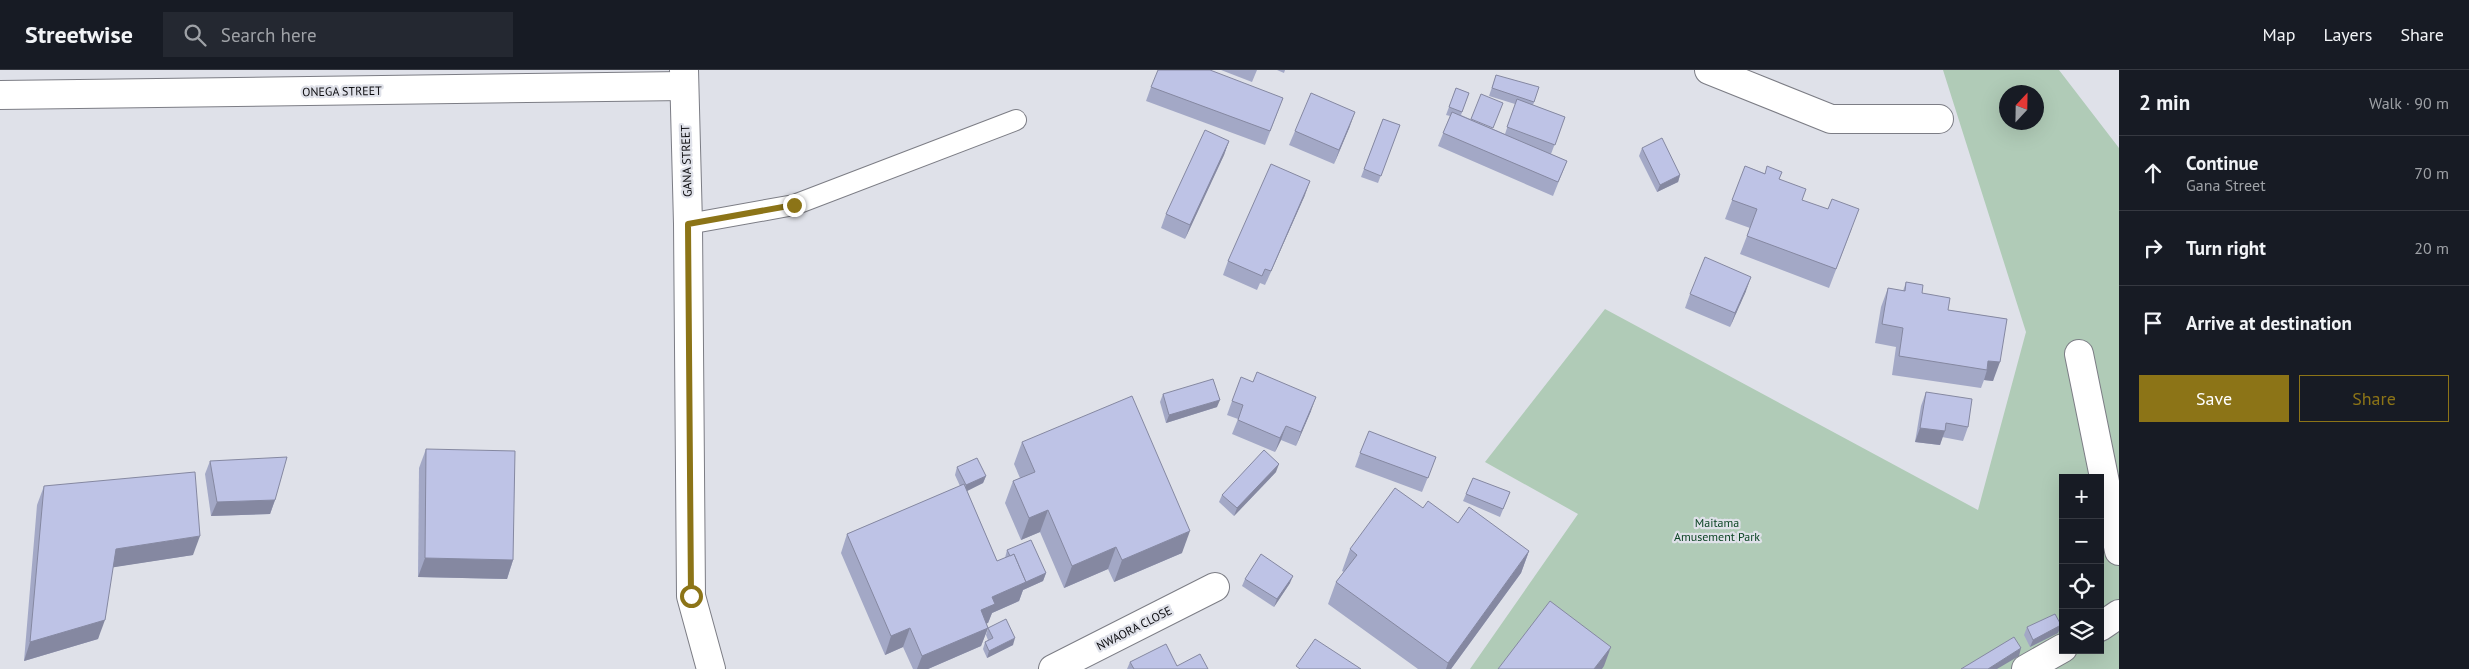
<!DOCTYPE html>
<html lang="en">
<head>
<meta charset="utf-8">
<style>
	:root { --surface:#171b24; --page:#242831; --text:#f1f3f6; --muted:#9ea1a6; --line:#363941; --accent:#8c7417 }
	body { margin:0; font-family:"PT Sans",sans-serif; background:var(--page); color:var(--text) }
	.controls { position:absolute; right:15px; bottom:15px; display:grid; overflow:hidden; border-radius:0px; box-shadow:0 5px 20px #0002 }
	.controls button { width:45px; height:45px; display:grid; place-items:center; padding:0; border:0; border-bottom:1px solid var(--line); background:var(--surface); color:var(--text); font:25px sans-serif }
	.compass { position:absolute; left:1999px; top:15px; width:45px; height:45px; border-radius:50%; background:var(--surface); box-shadow:0 5px 20px #0002; rotate:22deg }
	.stop { position:absolute; width:15px; height:15px; margin:-11px; border:4px solid #8c7417; border-radius:50%; background:#fff }
	.stop.end { background:#8c7417; border-color:#fff; box-shadow:0 1px 5px #0008 }
	.list { margin:0; padding:0; list-style:none }
	h2 { display:flex; justify-content:space-between; align-items:center; height:65px; margin:0; padding:0 20px; font-size:21px }
	h2 small { font-size:16px; font-weight:400; color:var(--muted) }
	.list li { display:grid; grid-template-columns:32px 1fr auto; gap:15px; align-items:center; box-sizing:border-box; height:75px; padding:0 20px; border-top:1px solid var(--line) }
	.list b { display:block; font-size:19px; white-space:nowrap }
	.list p { margin:0; font-size:16px; white-space:nowrap; color:var(--muted) }
	.list em { font-size:16px; font-style:normal; color:var(--muted) }
	.actions { display:flex; gap:10px; padding:15px 20px }
	.actions a { flex:1; padding:11px 0; border:1px solid var(--accent); border-radius:0px; text-align:center; font-size:18px; color:var(--accent) }
	.actions .main { background:var(--accent); color:#fff }
	.icon { flex:none; width:28px; height:28px; fill:none; stroke:currentColor; stroke-width:2; stroke-linecap:round; stroke-linejoin:round }
	.map { position:relative; flex:none; width:2119px; height:599px; overflow:hidden }
	header { display:flex; align-items:center; gap:30px; box-sizing:border-box; height:70px; padding:0 25px; background:var(--surface); border-bottom:1px solid var(--line) }
	header strong { font-size:24px }
	nav { display:flex; gap:28px; margin-inline-start:auto; font-size:18px }
	.search { width:350px; height:45px; background:var(--page); display:flex; align-items:center; gap:12px; box-sizing:border-box; padding:0 18px; border-radius:0px; color:var(--muted); font-size:19px }
	main { display:flex }
	aside { flex:1; background:var(--surface) }
	.map>svg:first-child { display:block }
	.green { fill:#b0cbb7; fill-rule:evenodd }
	.lines { fill:none; stroke-linecap:round; stroke-linejoin:round }
	.lane-casing { stroke:#7c7d85; stroke-width:22 }
	.street-casing { stroke:#7c7d85; stroke-width:30 }
	.lane { stroke:#fff; stroke-width:20 }
	.street { stroke:#fff; stroke-width:28 }
	.wall { fill:#a3a8c6 }
	.shaded-wall { fill:#8588a1 }
	.building { fill:#bec3e6; stroke:#8588a1 }
	.route { stroke:#8c7417; stroke-width:6 }
	.labels { text-anchor:middle; dominant-baseline:central; stroke-width:4.5; stroke-linejoin:round; paint-order:stroke }
	.street-label { font-size:12px; fill:#0c0c0f; stroke:#dfe1e9 }
	.park-label { font-size:12px; fill:#0c4424; stroke:#dfe1e9 }
</style>
</head>
<body>
<header>
<strong>Streetwise</strong>
<div class="search"><svg class="icon" aria-label="search" viewBox="0 0 24 24"><circle cx="10" cy="10" r="6"/><path d="M15 15l6 6"/></svg>Search here</div>
<nav><a>Map</a><a>Layers</a><a>Share</a></nav>
</header>
<main>
<div class="map">
<svg width="2119" height="599" viewBox="0 0 2119 599">
	<rect width="100%" height="100%" fill="#dfe1e9"/>
	<path class="green" d="M1943,0H2059L2119,78V599H1470L1578,444L1485,392L1605,239L1978,440L2026,262ZM2006,22H2036V52H2006ZM2063,408H2100V580H2063Z"/>
	<g class="lines">
		<g class="lane-casing">
			<path id="lane" d="M688,154L794,135L1016,50"/>
		</g>
		<g class="street-casing">
			<g id="street">
				<path d="M684,0L688,154L691,526L711,599"/>
				<path d="M1709,0L1831,49H1939"/>
				<path d="M0,25L684,16"/>
				<path d="M2079,284L2119,481"/>
				<path d="M2100,557L2119,544"/>
				<path d="M1053,599L1215,517"/>
				<path d="M2026,599L2063,578"/>
			</g>
		</g>
		<use href="#lane" class="lane"/>
		<use href="#street" class="street"/>
	</g>
	<g class="wall">
		<path d="M1221,0H1257L1252,12Z"/>
		<path d="M1277,0H1285L1284,3Z"/>
		<path d="M1496,5L1534,32L1533,35L1565,47L1551,84L1567,91L1553,126L1438,76L1450,46L1446,45L1456,18L1469,23L1461,45L1505,64L1515,34L1489,26Z"/>
		<path d="M1151,17L1283,28L1265,75L1146,31Z"/>
		<path d="M1383,49L1400,55L1378,113L1361,107Z"/>
		<path d="M1350,56L1334,94L1289,75L1295,61Z"/>
		<path d="M1229,71L1224,85L1185,169L1161,158L1166,144Z"/>
		<path d="M1642,78L1680,105L1678,112L1657,122L1639,86Z"/>
		<path d="M1745,96L1780,109L1802,130L1852,158L1829,218L1740,184L1750,158L1725,149Z"/>
		<path d="M1305,125L1265,215L1260,213L1257,220L1223,205L1228,191Z"/>
		<path d="M1906,212L1922,223L1948,240L2007,249L1993,311L1984,310L1981,318L1892,305L1896,277L1875,273L1881,237L1888,218L1903,221Z"/>
		<path d="M1746,221L1730,257L1685,238L1690,224Z"/>
		<path d="M1926,322L1968,357L1963,371L1942,367L1940,375L1915,372L1921,336Z"/>
		<path d="M1163,324L1217,337L1166,353L1160,332Z"/>
		<path d="M1232,331L1311,341L1296,376L1281,370L1275,382L1232,364L1238,349L1227,345Z"/>
		<path d="M1022,372L1182,483L1114,512L1108,499L1064,518L1040,462L1021,470L1005,433L1013,411L1020,408L1014,394Z"/>
		<path d="M426,379L513,490L507,509L418,507L419,398Z"/>
		<path d="M1360,383L1436,387L1422,422L1355,397Z"/>
		<path d="M210,391L275,430L270,444L211,446L205,404Z"/>
		<path d="M957,397L986,406L983,413L967,421L997,491L1005,488L1007,480L1046,503L1043,511L1023,520L1019,531L992,543L988,553H986L988,558L981,576L928,599H913L903,577L885,585L841,483L847,464L960,416L955,405Z"/>
		<path d="M1276,402L1234,446L1219,432L1222,425Z"/>
		<path d="M44,416L193,485L113,497L98,569L24,591L37,435Z"/>
		<path d="M1510,422L1500,447L1463,431L1466,424Z"/>
		<path d="M1423,438L1458,453L1529,481L1521,503L1451,599H1418L1328,534L1336,512L1344,502L1342,501L1350,479Z"/>
		<path d="M1245,509L1290,513L1274,537L1242,516Z"/>
		<path d="M2061,555L2058,563L2030,577L2024,565L2027,557Z"/>
		<path d="M988,558L1013,575L987,588L983,579L985,572L988,570L986,565Z"/>
		<path d="M1130,592L1177,596L1208,599H1127Z"/>
	</g>
	<g class="shaded-wall">
		<path d="M1355,42L1350,56L1334,94L1339,80Z"/>
		<path d="M1229,71L1224,85L1185,169L1190,155Z"/>
		<path d="M1680,105L1678,112L1657,122L1660,115Z"/>
		<path d="M1310,111L1305,125L1265,215L1271,201Z"/>
		<path d="M1751,207L1746,221L1730,257L1735,243Z"/>
		<path d="M1988,291L2000,292L1993,311L1984,310L1987,300Z"/>
		<path d="M1316,327L1311,341L1296,376L1301,362Z"/>
		<path d="M1220,330L1217,337L1166,353L1169,345Z"/>
		<path d="M1286,356L1281,370L1275,382L1280,368Z"/>
		<path d="M1920,358L1945,361L1940,375L1915,372Z"/>
		<path d="M1279,394L1276,402L1234,446L1237,438Z"/>
		<path d="M986,406L983,413L963,423L966,415Z"/>
		<path d="M275,430L270,444L211,446L217,432Z"/>
		<path d="M1048,440L1040,462L1021,470L1029,448Z"/>
		<path d="M1190,461L1182,483L1114,512L1122,490Z"/>
		<path d="M200,466L193,485L109,498L116,479Z"/>
		<path d="M1116,477L1108,499L1064,518L1072,496Z"/>
		<path d="M1529,481L1521,503L1451,599H1446L1448,593Z"/>
		<path d="M425,488L513,490L507,509L418,507Z"/>
		<path d="M1046,503L1043,511L1023,520L1019,531L992,543L988,553L974,559L981,540L992,527Z"/>
		<path d="M1293,506L1290,513L1274,537L1277,529Z"/>
		<path d="M105,550L98,569L24,591L30,572Z"/>
		<path d="M2061,555L2058,563L2030,577L2033,570Z"/>
		<path d="M910,558L903,577L885,585L891,566Z"/>
		<path d="M988,558L981,576L928,599H917L922,586Z"/>
		<path d="M1015,568L1013,575L987,588L989,581Z"/>
		<path d="M1611,577L1604,596L1602,599H1594Z"/>
		<path d="M2021,578L2019,586L1997,599H1988Z"/>
	</g>
	<g class="building">
		<path d="M1158,0H1210L1283,28L1270,61L1151,17Z"/>
		<path d="M1496,5L1539,17L1534,32L1492,18Z"/>
		<path d="M1456,18L1469,23L1462,42L1449,37Z"/>
		<path d="M1311,23L1355,42L1339,80L1295,61Z"/>
		<path d="M1481,24L1503,33L1493,58L1471,49Z"/>
		<path d="M1517,29L1565,47L1555,75L1507,57Z"/>
		<path d="M1452,42L1567,91L1558,112L1443,63Z"/>
		<path d="M1383,49L1400,55L1381,106L1364,99Z"/>
		<path d="M1205,60L1229,71L1190,155L1166,144Z"/>
		<path d="M1662,68L1680,105L1660,115L1642,78Z"/>
		<path d="M1271,94L1310,111L1271,201L1265,199L1262,206L1228,191Z"/>
		<path d="M1745,96L1765,104L1767,96L1782,102L1779,109L1806,119L1802,130L1828,139L1832,129L1859,139L1836,199L1747,166L1757,139L1732,130Z"/>
		<path d="M1705,187L1751,207L1735,243L1690,224Z"/>
		<path d="M1906,212L1923,215L1922,223L1950,228L1948,240L2007,249L2000,292L1988,291L1987,300L1899,286L1903,258L1882,254L1888,218L1905,221Z"/>
		<path d="M1257,302L1316,327L1301,362L1286,356L1280,368L1238,350L1243,335L1232,331L1241,307L1253,312Z"/>
		<path d="M1213,309L1220,330L1169,345L1163,324Z"/>
		<path d="M1926,322L1972,329L1968,357L1946,353L1945,361L1920,358Z"/>
		<path d="M1132,326L1190,461L1122,490L1116,477L1072,496L1048,440L1029,448L1013,411L1035,402L1022,372Z"/>
		<path d="M1369,361L1436,387L1428,408L1360,383Z"/>
		<path d="M426,379L515,381L513,490L425,488Z"/>
		<path d="M1264,380L1279,394L1237,438L1222,425Z"/>
		<path d="M287,387L275,430L217,432L210,391Z"/>
		<path d="M977,388L986,406L966,415L957,397Z"/>
		<path d="M195,402L200,466L116,479L105,550L30,572L44,416Z"/>
		<path d="M1473,408L1510,422L1503,439L1466,424Z"/>
		<path d="M964,414L997,491L1014,484L1026,512L992,527L995,534L981,540L988,558L922,586L910,558L891,566L847,464Z"/>
		<path d="M1395,418L1423,438L1428,431L1458,453L1469,437L1529,481L1448,593L1336,512L1357,485L1350,479Z"/>
		<path d="M1031,470L1046,503L1026,512L1014,484L1010,486L1007,480Z"/>
		<path d="M1261,484L1293,506L1277,529L1245,509Z"/>
		<path d="M1550,531L1611,577L1594,599H1498Z"/>
		<path d="M2055,544L2061,555L2033,570L2027,557Z"/>
		<path d="M1006,549L1015,568L989,581L985,572L993,568L988,558Z"/>
		<path d="M2014,567L2021,578L1988,599H1961Z"/>
		<path d="M1315,569L1361,599H1300L1296,596Z"/>
		<path d="M1166,574L1177,596L1200,584L1208,599H1134L1130,592Z"/>
	</g>
	<g class="lines">
		<path class="route" d="M691,526L688,154L794,135"/>
	</g>
	<g class="labels">
		<g class="street-label">
			<text transform="translate(342 21) rotate(-1)">ONEGA STREET</text>
			<text transform="translate(686 91) rotate(-92)">GANA STREET</text>
			<text transform="translate(1134 558) rotate(-27)">NWAORA CLOSE</text>
		</g>
		<g class="park-label">
			<text x="1717" y="452">Maitama<tspan x="1717" dy="14">Amusement Park</tspan></text>
		</g>
	</g>
</svg>
<div class="controls">
<button>+</button>
<button>−</button>
<button><svg class="icon" aria-label="locate" viewBox="0 0 24 24"><circle cx="12" cy="12" r="6"/><path d="M12 2v4M12 18v4M2 12h4M18 12h4"/></svg></button>
<button><svg class="icon" aria-label="layers" viewBox="0 0 24 24"><path d="M12 4l9 5-9 5-9-5zM3 14l9 5 9-5"/></svg></button>
</div>
<svg class="compass" viewBox="-18 -18 36 36"><path d="M0-13l5 13h-10z" fill="#e53935"/><path d="M0 13l5-13h-10z" fill="#9ea1a6"/></svg>
<div class="stop" style="left:691px;top:526px"></div>
<div class="stop end" style="left:794px;top:135px"></div>
</div>
<aside>
<h2>2 min<small>Walk · 90 m</small></h2>
<ul class="list">
<li><svg class="icon" aria-label="ahead" viewBox="0 0 24 24"><path d="M12 20V5M6 11l6-6 6 6"/></svg><div><b>Continue</b><p>Gana Street</p></div><em>70 m</em></li>
<li><svg class="icon" aria-label="right" viewBox="0 0 24 24"><path d="M7 20v-9h11M14 6l5 5-5 5"/></svg><div><b>Turn right</b></div><em>20 m</em></li>
<li><svg class="icon" aria-label="arrive" viewBox="0 0 24 24"><path d="M6 21V4h12l-3 4 3 4H6"/></svg><div><b>Arrive at destination</b></div></li>
</ul>
<div class="actions"><a class="main">Save</a><a>Share</a></div>
</aside>
</main>
</body>
</html>
